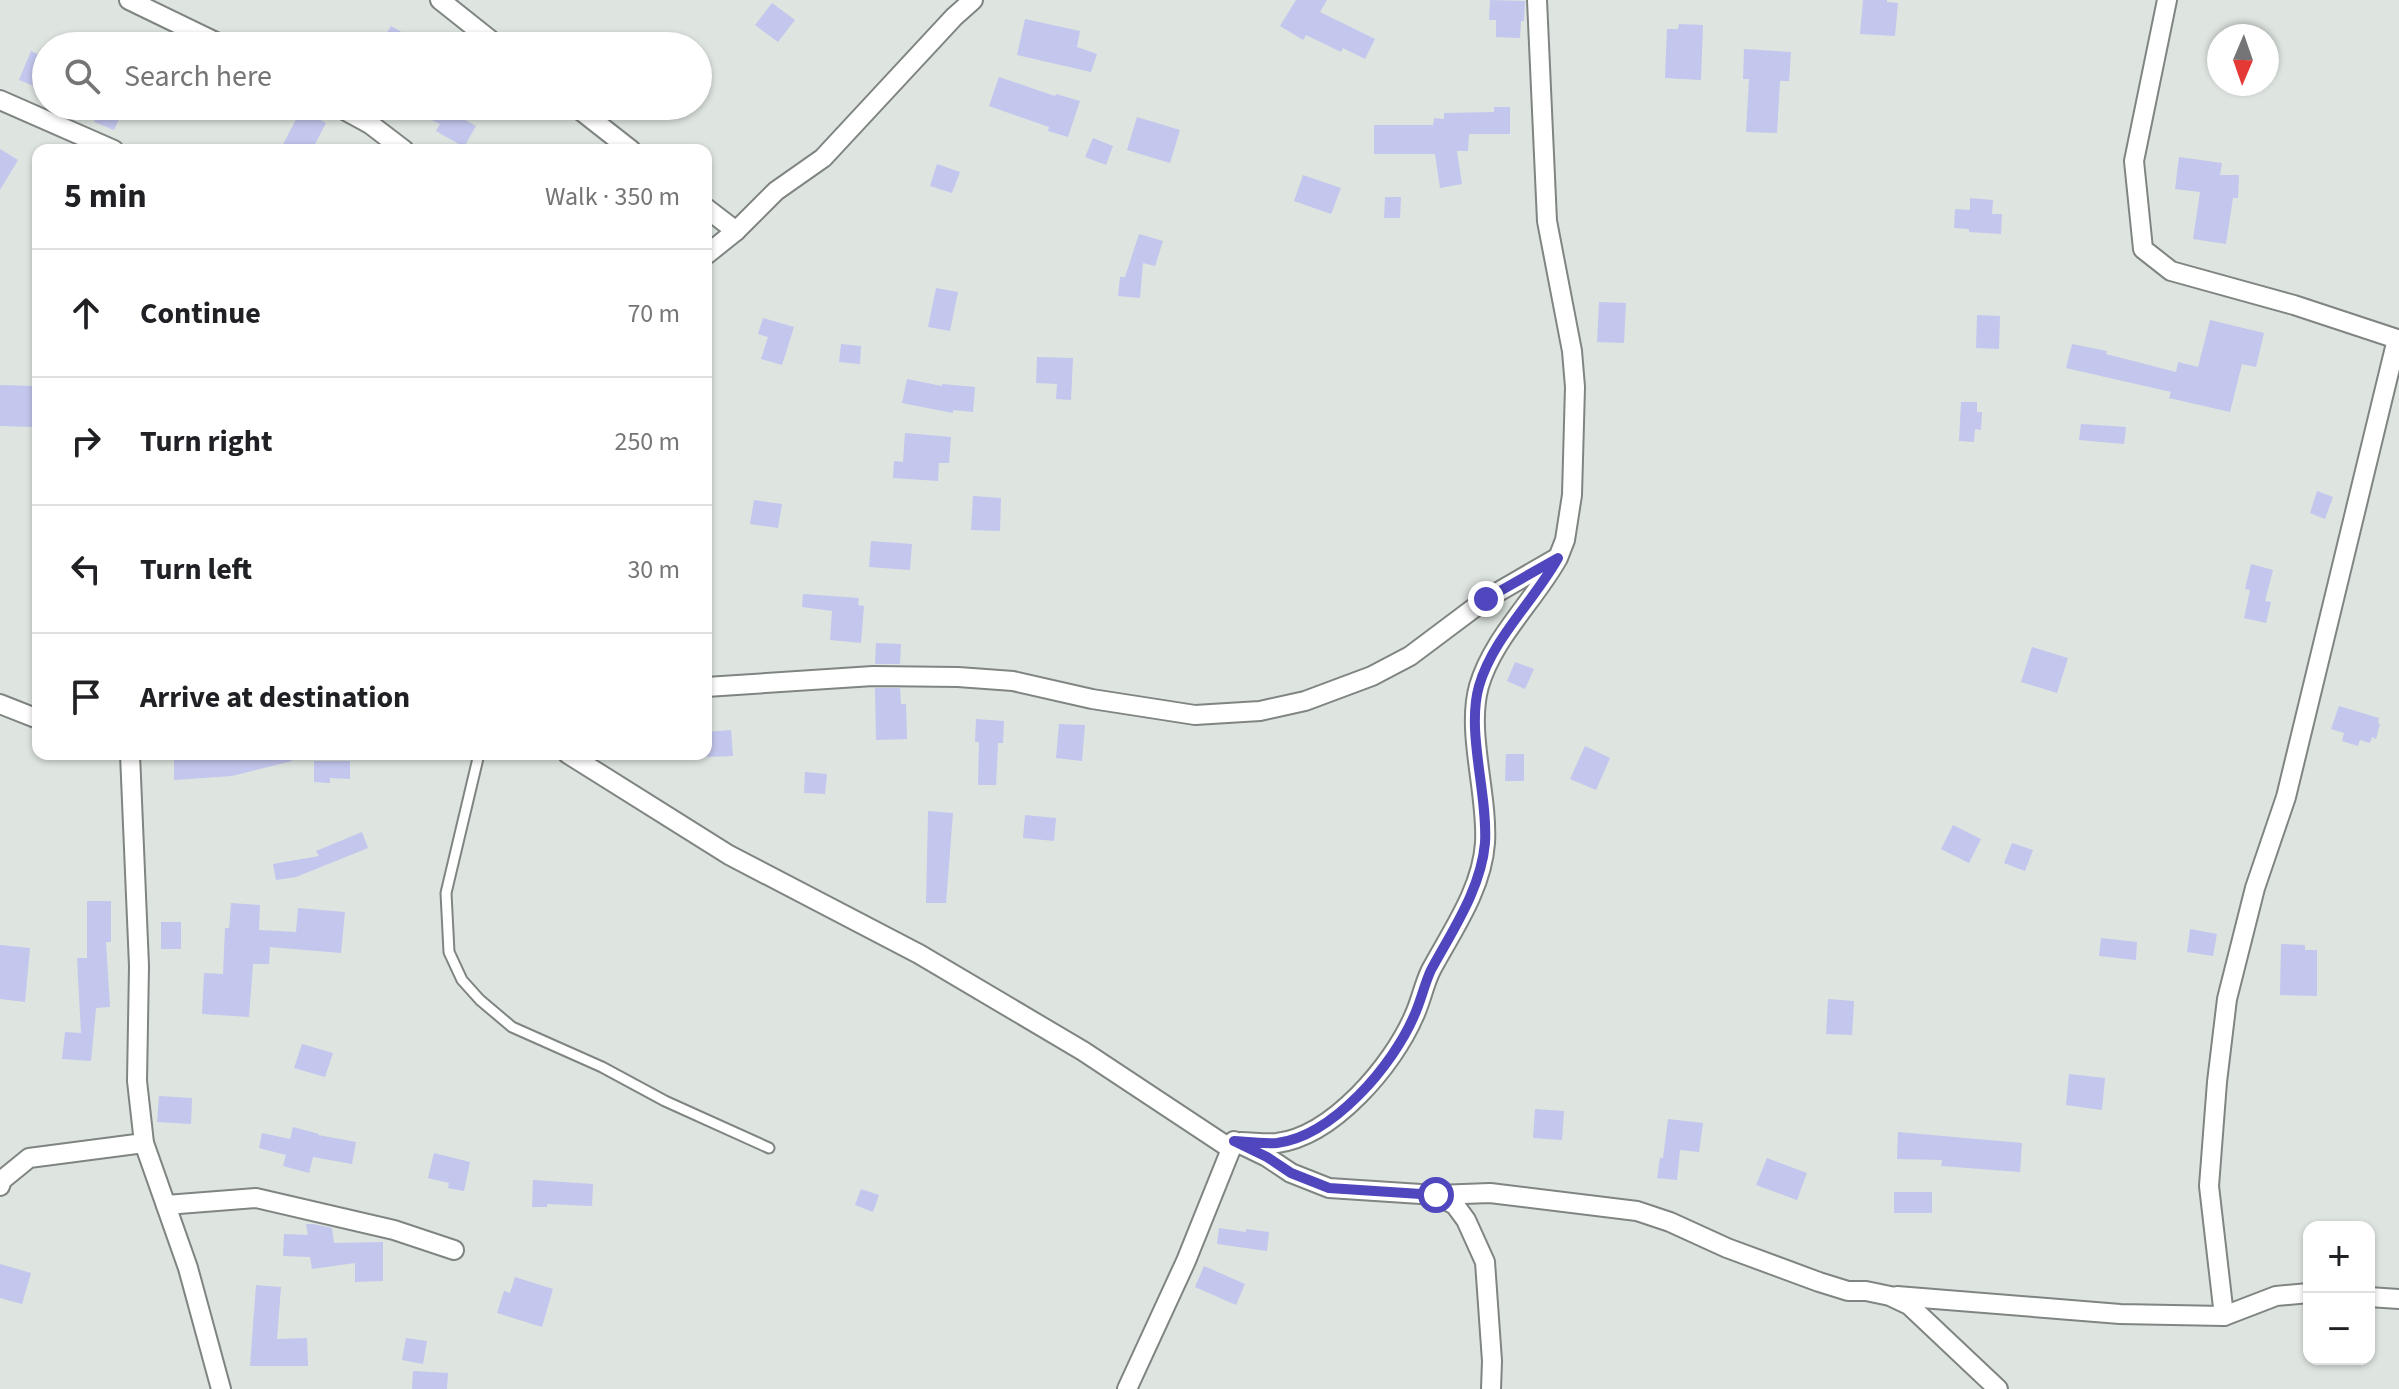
<!DOCTYPE html>
<html lang="en">
<head>
<meta charset="utf-8">
<style>
	:root { --surface:#fff; --page:#f2f2f2; --text:#202124; --muted:#757577; --line:#e0e0e0 }
	body { margin:0; font-family:"Source Sans 3",sans-serif; background:var(--page); color:var(--text) }
	.controls { position:absolute; right:24px; bottom:24px; display:grid; overflow:hidden; border-radius:16px; box-shadow:0 2px 6px #0004 }
	.controls button { width:72px; height:72px; display:grid; place-items:center; padding:0; border:0; border-bottom:2px solid var(--line); background:var(--surface); color:var(--text); font:40px sans-serif }
	.compass { position:absolute; left:2207px; top:24px; width:72px; height:72px; border-radius:50%; background:var(--surface); box-shadow:0 2px 6px #0004; rotate:182deg }
	.stop { position:absolute; width:24px; height:24px; margin:-18px; border:6px solid #5047be; border-radius:50%; background:#fff }
	.stop.end { background:#5047be; border-color:#fff; box-shadow:0 2px 8px #0008 }
	.list { margin:0; padding:0; list-style:none }
	h2 { display:flex; justify-content:space-between; align-items:center; height:104px; margin:0; padding:0 32px; font-size:34px }
	h2 small { font-size:26px; font-weight:400; color:var(--muted) }
	.list li { display:grid; grid-template-columns:52px 1fr auto; gap:24px; align-items:center; box-sizing:border-box; height:128px; padding:0 32px; border-top:2px solid var(--line) }
	.list b { display:block; font-size:30px; white-space:nowrap }
	.list em { font-size:26px; font-style:normal; color:var(--muted) }
	.icon { flex:none; width:44px; height:44px; fill:none; stroke:currentColor; stroke-width:2; stroke-linecap:round; stroke-linejoin:round }
	.map { position:relative; flex:none; width:2399px; height:1389px; overflow:hidden }
	.search { position:absolute; background:var(--surface); box-shadow:0 2px 6px #0004; left:32px; top:32px; width:680px; height:88px; display:flex; align-items:center; gap:20px; box-sizing:border-box; padding:0 28px; border-radius:44px; color:var(--muted); font-size:30px }
	.panel { position:absolute; background:var(--surface); box-shadow:0 2px 6px #0004; left:32px; top:144px; width:680px; height:616px; border-radius:16px }
	.map>svg:first-child { display:block }
	.building { fill:#c3c6ed }
	.lines { fill:none; stroke-linecap:round; stroke-linejoin:round }
	.service-casing { stroke:#7f8580; stroke-width:13 }
	.minor-casing { stroke:#7f8580; stroke-width:22 }
	.service { stroke:#fff; stroke-width:9 }
	.minor { stroke:#fff; stroke-width:18 }
	.route { stroke:#5047be; stroke-width:10 }
</style>
</head>
<body>
<div class="map">
<svg width="2399" height="1389" viewBox="0 0 2399 1389">
	<rect width="100%" height="100%" fill="#dee5e0"/>
	<g class="building">
		<path d="M1296,0H1327L1320,12L1375,39L1365,59L1343,48L1341,52L1306,35L1303,40L1280,26Z"/>
		<path d="M1490,0L1525,1L1524,21H1521L1520,38L1496,37V20H1489Z"/>
		<path d="M1863,0H1887V2L1898,3L1895,36L1860,34Z"/>
		<path d="M772,3L795,20L778,42L755,25Z"/>
		<path d="M1025,19L1080,31L1077,47L1097,54L1091,72L1017,55Z"/>
		<path d="M1679,24L1703,25L1701,80L1665,78L1667,29H1678Z"/>
		<path d="M391,26L426,46H379Z"/>
		<path d="M1744,49L1791,52L1789,81H1780L1777,133L1746,132L1749,79H1743Z"/>
		<path d="M31,51L46,58V91L19,80Z"/>
		<path d="M999,77L1055,96L1056,94L1080,101L1068,137L1048,131L1049,127L989,106Z"/>
		<path d="M101,106H125L114,130L94,122Z"/>
		<path d="M402,106H440L476,126L464,147L436,131L440,124Z"/>
		<path d="M1494,107H1510V134H1469L1468,151H1457L1462,184L1440,188L1435,154H1374V125H1433L1434,118L1444,119V113L1494,112Z"/>
		<path d="M301,110L326,123L312,150H280Z"/>
		<path d="M1137,117L1180,130L1170,163L1127,150Z"/>
		<path d="M1093,138L1113,146L1106,165L1085,157Z"/>
		<path d="M0,149L18,160L0,190Z"/>
		<path d="M2179,157L2222,163L2220,175H2239L2238,198H2233L2226,244L2193,239L2200,192L2175,189Z"/>
		<path d="M937,164L960,172L952,193L930,186Z"/>
		<path d="M1303,175L1341,188L1331,214L1294,201Z"/>
		<path d="M1385,197H1401L1400,218H1384Z"/>
		<path d="M1970,198L1993,200L1992,214H2002L2001,234L1969,232V229L1954,228L1955,209L1970,210Z"/>
		<path d="M1139,234L1163,241L1155,266L1143,263L1140,298L1118,296L1120,277H1125Z"/>
		<path d="M936,288L958,292L950,331L928,327Z"/>
		<path d="M1599,302L1626,303L1624,343L1597,342Z"/>
		<path d="M1977,315L2000,316L1999,349L1976,348Z"/>
		<path d="M763,318L794,327L782,365L761,359L768,337L758,334Z"/>
		<path d="M2210,320L2264,333L2256,367L2242,364L2230,412L2169,398L2171,392L2066,368L2072,344L2107,351L2106,354L2176,372L2178,362L2198,367Z"/>
		<path d="M841,344L861,346L860,364L839,362Z"/>
		<path d="M1037,357L1073,358L1071,400L1056,399L1057,384L1036,383Z"/>
		<path d="M907,379L942,386V384L975,387L973,412L953,410V413L902,403Z"/>
		<path d="M0,385L35,386L34,427L0,426Z"/>
		<path d="M1961,402H1977V412H1982L1981,430L1975,429L1974,442L1959,441Z"/>
		<path d="M2081,424L2126,427L2124,444L2079,440Z"/>
		<path d="M905,433L951,437L949,463H939L938,481L893,478L894,461L903,462Z"/>
		<path d="M2317,491L2333,497L2325,519L2310,513Z"/>
		<path d="M973,496L1001,498L1000,531L971,530Z"/>
		<path d="M754,500L782,504L778,528L750,524Z"/>
		<path d="M871,541L912,544L910,570L869,567Z"/>
		<path d="M2251,564L2273,570L2265,601L2271,602L2266,623L2244,618L2250,590L2245,589Z"/>
		<path d="M803,594L859,598L858,605L864,606L861,643L830,640L832,611L802,607Z"/>
		<path d="M876,643L901,644L900,664H875Z"/>
		<path d="M2032,647L2068,658L2057,693L2021,682Z"/>
		<path d="M1515,662L1534,669L1525,689L1507,681Z"/>
		<path d="M875,688H900L901,704H906L907,739L876,740Z"/>
		<path d="M2339,706L2379,718L2378,723L2380,724L2376,739L2372,737L2370,743L2360,740L2358,746L2342,741L2344,733L2331,729Z"/>
		<path d="M976,719L1004,721L1003,743H998L996,785H978L979,742H975Z"/>
		<path d="M1059,724L1085,725L1082,761L1056,758Z"/>
		<path d="M731,730L733,756L706,757V732Z"/>
		<path d="M1585,746L1610,758L1596,790L1570,779Z"/>
		<path d="M209,754H291L292,761L232,776L174,780V756Z"/>
		<path d="M1506,754H1524V781H1505Z"/>
		<path d="M314,761H350V779L330,778V783L314,782Z"/>
		<path d="M805,772L827,774L825,794L804,793Z"/>
		<path d="M928,811L953,813L946,903H926Z"/>
		<path d="M1025,815L1056,818L1054,841L1023,838Z"/>
		<path d="M1953,825L1981,839L1969,863L1941,849Z"/>
		<path d="M362,832L368,848L296,877L276,880L273,864L319,856L316,851Z"/>
		<path d="M2012,843L2033,850L2025,871L2004,863Z"/>
		<path d="M87,901H111V942H106L110,1007L96,1008L91,1061L62,1059L65,1032L81,1033L77,958H87Z"/>
		<path d="M231,903L260,905L259,930L296,932L298,908L345,912L341,953L270,947L269,964H253L249,1017L202,1014L204,973L223,974L225,928H229Z"/>
		<rect x="161" y="922" width="20" height="27"/>
		<path d="M2190,929L2217,934L2213,956L2187,952Z"/>
		<path d="M2101,938L2137,942L2136,960L2099,956Z"/>
		<path d="M2281,944L2305,945V950H2317V996L2280,995Z"/>
		<path d="M0,945L30,948L25,1002L0,999Z"/>
		<path d="M1828,999L1854,1001L1852,1035L1826,1034Z"/>
		<path d="M302,1044L333,1053L325,1077L294,1068Z"/>
		<path d="M2069,1074L2105,1078L2102,1110L2066,1105Z"/>
		<path d="M159,1096L192,1098L191,1124L157,1122Z"/>
		<path d="M1535,1109L1564,1111L1562,1140L1533,1138Z"/>
		<path d="M1668,1119L1703,1123L1699,1152L1680,1150L1677,1180L1657,1178L1660,1158H1663Z"/>
		<path d="M293,1127L319,1134L318,1135L356,1142L352,1164L313,1157L309,1173L283,1166L286,1155L259,1148L262,1133L290,1139Z"/>
		<path d="M1898,1132L2022,1143L2020,1172L1941,1166L1942,1160L1897,1159Z"/>
		<path d="M434,1153L470,1162L464,1191L448,1188L449,1183L428,1178Z"/>
		<path d="M1767,1158L1807,1173L1797,1200L1756,1185Z"/>
		<path d="M533,1180L593,1184L592,1206L547,1204V1207H532Z"/>
		<path d="M861,1189L879,1195L873,1212L855,1205Z"/>
		<rect x="1894" y="1192" width="38" height="21"/>
		<path d="M306,1224H313L332,1228L334,1243L383,1242V1281L355,1282V1263L312,1269L310,1257L283,1256L284,1234L308,1235Z"/>
		<path d="M1219,1228L1246,1232V1229L1269,1232L1267,1251L1217,1244Z"/>
		<path d="M0,1264L31,1273L22,1304L0,1298Z"/>
		<path d="M1204,1266L1245,1284L1236,1305L1195,1287Z"/>
		<path d="M515,1277L553,1289L542,1327L497,1313L504,1291L510,1293Z"/>
		<path d="M256,1285L281,1287L277,1339L307,1338L308,1366H250Z"/>
		<path d="M406,1338L427,1341L423,1364L402,1360Z"/>
		<path d="M413,1371L448,1373L447,1389H412Z"/>
	</g>
	<g class="lines">
		<g class="service-casing">
			<path id="service" d="M479,754L446,893L449,952L462,980L480,1000L512,1027L602,1067L665,1101L769,1148"/>
		</g>
		<g class="minor-casing">
			<g id="minor">
				<path d="M129,0L224,46"/>
				<path d="M440,0L498,46"/>
				<path d="M2167,0L2134,161L2143,249L2171,271L2294,305L2397,339"/>
				<path d="M0,100L114,150"/>
				<path d="M337,106L370,124L404,150"/>
				<path d="M575,106L631,150"/>
				<path d="M706,208L736,231"/>
				<path d="M706,255L736,231L776,191L823,158L954,17L973,0"/>
				<path d="M706,687L873,676L958,677L1013,681L1092,699L1195,715L1260,711L1305,701L1372,676L1410,656L1486,599L1555,559"/>
				<path d="M0,704L38,719"/>
				<path d="M130,754L139,966L137,1081L144,1143L188,1268L221,1389"/>
				<path d="M568,754L729,855L919,954L1083,1051L1231,1149L1234,1141L1267,1157L1291,1173L1329,1188L1436,1195L1490,1193L1637,1211L1670,1222L1727,1248L1819,1282L1848,1291H1866L1890,1296L1909,1305L1998,1389"/>
				<path d="M1241,1142C1252,1142 1265,1144 1277,1143C1333,1136 1393,1065 1414,1016C1421,1001 1424,984 1431,970C1452,931 1482,889 1485,843C1488,794 1466,732 1479,686C1493,638 1534,601 1558,558L1565,540L1572,495L1575,387L1572,351L1547,221L1537,0"/>
				<path d="M0,1186L2,1180L29,1158L144,1143"/>
				<path d="M1438,1196L1455,1205L1466,1220L1485,1262L1492,1361L1491,1389"/>
				<path d="M166,1205L256,1198L394,1230L454,1250"/>
				<path d="M1897,1296L2120,1314L2224,1316L2276,1296L2309,1293"/>
				<path d="M2369,1297L2399,1299"/>
				<path d="M2224,1316L2209,1186L2217,1082L2227,999L2255,888L2286,797L2397,339L2399,340"/>
				<path d="M1127,1389L1186,1261L1231,1149"/>
			</g>
		</g>
		<use href="#service" class="service"/>
		<use href="#minor" class="minor"/>
	</g>
	<g class="lines">
		<path class="route" d="M1436,1195L1329,1188L1291,1173L1267,1157L1234,1141C1248,1142 1263,1144 1277,1143C1333,1136 1393,1065 1414,1016C1421,1001 1424,985 1431,970C1452,931 1481,889 1485,843C1488,794 1466,732 1479,686C1493,638 1534,601 1558,558L1486,599"/>
	</g>
</svg>
<div class="controls">
<button>+</button>
<button>−</button>
</div>
<svg class="compass" viewBox="-18 -18 36 36"><path d="M0-13l5 13h-10z" fill="#e53935"/><path d="M0 13l5-13h-10z" fill="#757577"/></svg>
<div class="stop" style="left:1436px;top:1195px"></div>
<div class="stop end" style="left:1486px;top:599px"></div>
<div class="search"><svg class="icon" aria-label="search" viewBox="0 0 24 24"><circle cx="10" cy="10" r="6"/><path d="M15 15l6 6"/></svg>Search here</div>
<section class="panel">
<h2>5 min<small>Walk · 350 m</small></h2>
<ul class="list">
<li><svg class="icon" aria-label="ahead" viewBox="0 0 24 24"><path d="M12 20V5M6 11l6-6 6 6"/></svg><div><b>Continue</b></div><em>70 m</em></li>
<li><svg class="icon" aria-label="right" viewBox="0 0 24 24"><path d="M7 20v-9h11M14 6l5 5-5 5"/></svg><div><b>Turn right</b></div><em>250 m</em></li>
<li><svg class="icon" aria-label="left" viewBox="0 0 24 24"><path d="M17 20v-9H6M10 6l-5 5 5 5"/></svg><div><b>Turn left</b></div><em>30 m</em></li>
<li><svg class="icon" aria-label="arrive" viewBox="0 0 24 24"><path d="M6 21V4h12l-3 4 3 4H6"/></svg><div><b>Arrive at destination</b></div></li>
</ul>
</section>
</div>
</body>
</html>
